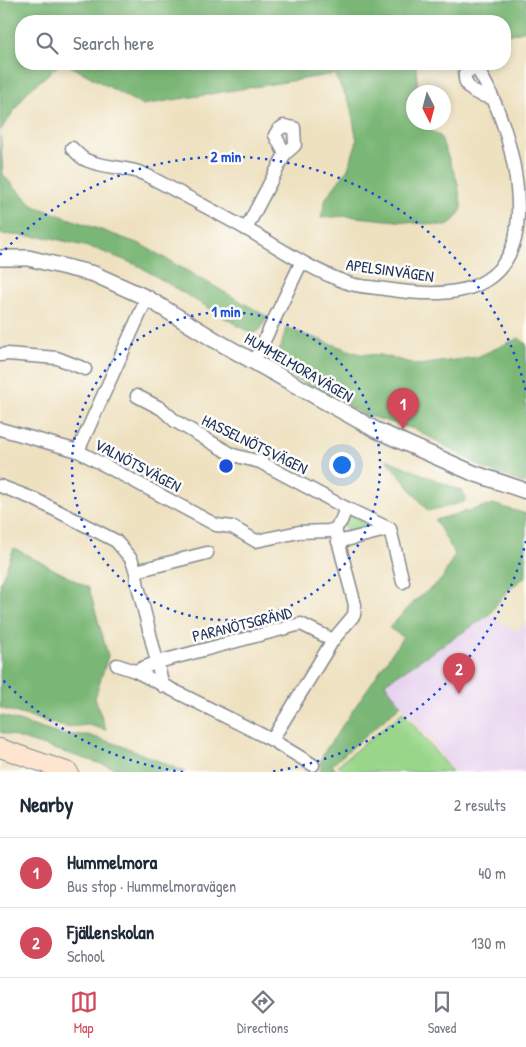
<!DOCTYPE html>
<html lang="en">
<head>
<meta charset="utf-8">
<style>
	:root { --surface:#fff; --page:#f2f2f3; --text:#1f2937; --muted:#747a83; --line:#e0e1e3; --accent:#d1495b }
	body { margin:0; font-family:"Patrick Hand",sans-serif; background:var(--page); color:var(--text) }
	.compass { position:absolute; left:406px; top:85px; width:45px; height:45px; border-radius:50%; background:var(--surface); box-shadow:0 2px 8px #0003; rotate:174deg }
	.you { position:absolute; left:341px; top:464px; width:18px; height:18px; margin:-12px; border:4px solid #fff; border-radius:50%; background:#1a73e8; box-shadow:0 0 0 8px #1a73e833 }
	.badge { display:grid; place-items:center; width:32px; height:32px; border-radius:50%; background:var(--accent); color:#fff; font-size:16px; font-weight:700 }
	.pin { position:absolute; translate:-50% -41px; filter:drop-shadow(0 1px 2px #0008) }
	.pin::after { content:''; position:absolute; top:26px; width:18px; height:15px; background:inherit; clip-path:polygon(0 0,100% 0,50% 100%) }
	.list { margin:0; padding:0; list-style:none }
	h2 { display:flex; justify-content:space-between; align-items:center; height:65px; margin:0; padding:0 20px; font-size:21px }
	h2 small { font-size:16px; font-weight:400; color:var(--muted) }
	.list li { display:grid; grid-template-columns:32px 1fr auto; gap:15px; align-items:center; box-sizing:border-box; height:70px; padding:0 20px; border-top:1px solid var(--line) }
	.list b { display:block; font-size:19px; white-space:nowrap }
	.list p { margin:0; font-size:16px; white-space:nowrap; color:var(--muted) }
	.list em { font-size:16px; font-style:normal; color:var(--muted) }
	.icon { flex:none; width:28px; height:28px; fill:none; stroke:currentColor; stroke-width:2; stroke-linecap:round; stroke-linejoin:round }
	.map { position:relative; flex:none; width:526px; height:772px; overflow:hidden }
	.search { position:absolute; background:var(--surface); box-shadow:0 2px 8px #0003; left:15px; right:15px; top:15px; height:55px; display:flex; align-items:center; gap:12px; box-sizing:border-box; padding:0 18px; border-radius:20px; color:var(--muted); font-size:19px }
	.sheet { height:205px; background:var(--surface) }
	nav { display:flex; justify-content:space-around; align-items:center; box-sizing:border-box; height:70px; border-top:1px solid var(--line); background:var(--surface); font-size:14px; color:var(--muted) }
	nav a { display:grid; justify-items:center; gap:2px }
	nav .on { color:var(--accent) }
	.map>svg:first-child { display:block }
	.built { fill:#e7d2ef }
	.green { fill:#99d68a; stroke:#5a8274 }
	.forest { fill:#7ab776; stroke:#4a736a }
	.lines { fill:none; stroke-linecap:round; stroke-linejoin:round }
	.minor-casing { stroke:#84888f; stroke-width:15 }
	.tertiary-casing { stroke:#84888f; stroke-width:18 }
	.secondary-casing { stroke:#84888f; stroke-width:20 }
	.minor { stroke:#fff; stroke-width:12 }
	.tertiary { stroke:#fff; stroke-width:15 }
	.secondary { stroke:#fde5d0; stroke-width:18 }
	.ring { fill:none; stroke:#1d4ed8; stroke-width:2.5; stroke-dasharray:2.5 5 }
	.labels { text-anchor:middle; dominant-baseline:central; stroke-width:5; stroke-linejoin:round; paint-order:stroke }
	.street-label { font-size:16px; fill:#1b2f5e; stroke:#fdfcf7 }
	.centre { fill:#1d4ed8; stroke:#fdfcf7; stroke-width:2.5 }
	.ring-label { font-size:15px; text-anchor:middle; font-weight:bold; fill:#1d4ed8; stroke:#fdfcf7; stroke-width:5; stroke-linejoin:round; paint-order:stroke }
</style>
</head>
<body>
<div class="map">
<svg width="526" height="772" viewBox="0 0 526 772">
	<rect width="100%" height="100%" fill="#fdfcf7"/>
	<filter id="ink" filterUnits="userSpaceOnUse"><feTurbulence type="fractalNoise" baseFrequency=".02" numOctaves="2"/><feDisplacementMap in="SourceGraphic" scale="10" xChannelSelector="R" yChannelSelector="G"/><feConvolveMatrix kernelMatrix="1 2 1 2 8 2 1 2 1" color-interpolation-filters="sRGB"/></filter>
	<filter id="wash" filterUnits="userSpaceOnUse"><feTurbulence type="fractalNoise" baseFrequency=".0096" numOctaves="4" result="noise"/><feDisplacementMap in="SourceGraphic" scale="20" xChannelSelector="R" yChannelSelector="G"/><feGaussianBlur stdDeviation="1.12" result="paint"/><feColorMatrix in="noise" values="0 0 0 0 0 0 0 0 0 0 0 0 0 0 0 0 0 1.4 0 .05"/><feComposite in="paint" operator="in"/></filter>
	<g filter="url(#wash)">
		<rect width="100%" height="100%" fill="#eee1c0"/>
		<path class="built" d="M489,615L517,632L526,621V772H455L385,684Z"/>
		<g class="green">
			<path d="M350,513L371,527L355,532L347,530L344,525Z"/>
			<path d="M403,712L452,772H343L338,765Z"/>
		</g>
		<g class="forest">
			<path d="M0,0H526V30L505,36V21H21V64H60L27,92L0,131L3,175L34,206L140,244L268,317L260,330L252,334L137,265L96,249L52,238L0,234Z"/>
			<path d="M67,64H416L418,92H414V122L421,123L422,126L440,136L457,180L462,209L455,219L447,226L347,216L321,218L326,198L348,169L357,141L350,104L334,74L142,105Z"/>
			<path d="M286,328L360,354L381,355L419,365L477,357L519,338L526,344V484L486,469L417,430L362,414L293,377L275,355L281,347Z"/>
			<path d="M386,459L462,491L466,497L464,502L428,511Z"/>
			<path d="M493,504L526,514V577C510,586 499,600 489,615L385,683L401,705L332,765L337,772H321L320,762L325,751L403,637L389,628L415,601L442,579L455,554L435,520Z"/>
			<path d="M14,548L89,588L108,656L95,698L106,730L89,725L65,727L0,708V584Z"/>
			<path d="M0,715L61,735H88L125,747L185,772H127L0,732Z"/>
		</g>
	</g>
	<g filter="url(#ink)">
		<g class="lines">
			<g class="minor-casing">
				<g id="minor">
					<path d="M72,148C76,152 81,158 86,160C106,169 130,166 148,176C184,195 220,214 255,234C284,251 312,270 345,282C357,287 372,287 385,289C436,297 498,300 515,239C526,187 505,114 478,70L473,69L465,73C463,90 478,95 492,98"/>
					<path d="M246,229L285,154L295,145L294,128L284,126L278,130L275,135L285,154"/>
					<path d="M0,355L7,354L57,358L85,369"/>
					<path d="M254,362L301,263"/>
					<path d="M137,396L162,409L175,421L233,455L260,462L346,508L390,529"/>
					<path d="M0,429L78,451L216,525L232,527L256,541L299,532L329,531L335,529L341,521L346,508"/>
					<path d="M78,451L147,298"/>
					<path d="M0,486L34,499L116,541L131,559L136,571"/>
					<path d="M338,542L390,529L403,582"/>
					<path d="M117,665L135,671L272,740L313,765"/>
					<path d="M135,671L158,662L301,624L333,640"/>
					<path d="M163,686L137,582L136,571L207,553"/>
					<path d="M272,740L333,640L354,615L355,605L335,529"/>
				</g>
			</g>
			<g class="tertiary-casing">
				<path id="tertiary" d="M0,258H28L94,274L147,298L215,340L376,430L473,473L526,491"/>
			</g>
			<g class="secondary-casing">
				<path id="secondary" d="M0,748L69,772"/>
			</g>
			<use href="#minor" class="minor"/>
			<use href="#tertiary" class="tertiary"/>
			<use href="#secondary" class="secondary"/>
		</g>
	</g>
	<g class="ring">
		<circle cx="226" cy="466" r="154"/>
		<path d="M526 541A309 309 0 0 1 269 772M183 772A309 309 0 0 1 0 677M0 255A309 309 0 0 1 526 391"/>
	</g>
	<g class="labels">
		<g class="street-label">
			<text transform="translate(390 270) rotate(8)">APELSINVÄGEN</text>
			<text transform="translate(299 367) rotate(30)">HUMMELMORAVÄGEN</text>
			<text transform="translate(255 444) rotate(26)">HASSELNÖTSVÄGEN</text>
			<text transform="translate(138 465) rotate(28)">VALNÖTSVÄGEN</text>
			<text transform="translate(242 624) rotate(-14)">PARANÖTSGRÄND</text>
		</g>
	</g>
	<circle cx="226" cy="466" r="8" class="centre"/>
	<g class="ring-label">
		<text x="226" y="162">2 min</text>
		<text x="226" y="317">1 min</text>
	</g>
</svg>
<svg class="compass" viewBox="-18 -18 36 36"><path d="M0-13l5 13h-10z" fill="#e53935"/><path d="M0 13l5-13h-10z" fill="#747a83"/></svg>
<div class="you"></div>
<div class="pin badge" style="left:403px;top:429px">1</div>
<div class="pin badge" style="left:459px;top:694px">2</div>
<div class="search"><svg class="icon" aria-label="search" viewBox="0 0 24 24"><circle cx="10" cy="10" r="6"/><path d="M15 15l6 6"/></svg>Search here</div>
</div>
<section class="sheet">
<h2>Nearby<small>2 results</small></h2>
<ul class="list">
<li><span class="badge">1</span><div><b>Hummelmora</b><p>Bus stop · Hummelmoravägen</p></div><em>40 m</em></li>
<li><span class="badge">2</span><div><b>Fjällenskolan</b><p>School</p></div><em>130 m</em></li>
</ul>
</section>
<nav>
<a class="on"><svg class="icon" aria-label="map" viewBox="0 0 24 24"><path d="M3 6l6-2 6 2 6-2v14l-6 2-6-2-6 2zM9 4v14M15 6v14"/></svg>Map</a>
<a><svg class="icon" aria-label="directions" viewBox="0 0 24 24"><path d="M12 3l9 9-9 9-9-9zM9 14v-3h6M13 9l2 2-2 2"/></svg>Directions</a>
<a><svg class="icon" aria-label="saved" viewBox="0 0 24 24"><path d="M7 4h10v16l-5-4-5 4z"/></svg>Saved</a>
</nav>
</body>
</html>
